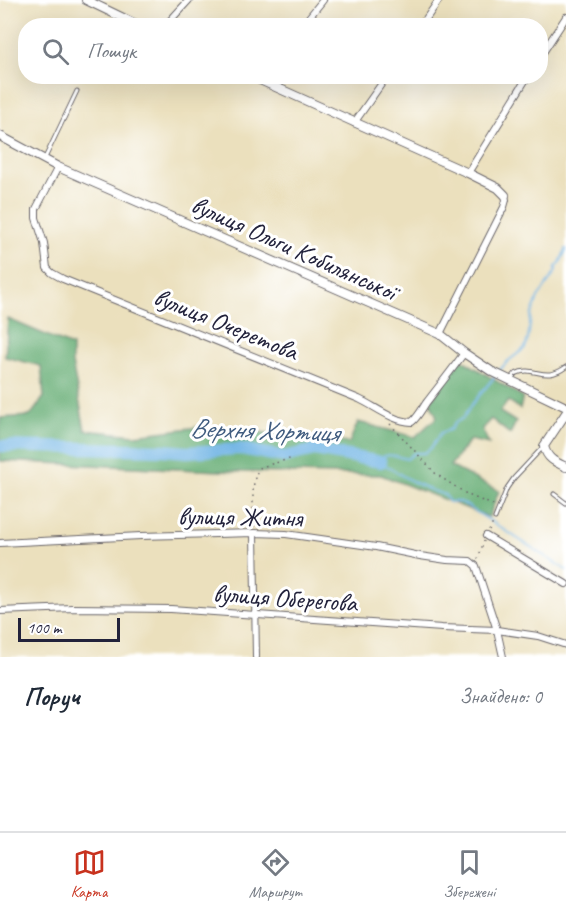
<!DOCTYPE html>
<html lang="uk">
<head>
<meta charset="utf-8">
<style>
	:root { --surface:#fff; --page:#f6f6f7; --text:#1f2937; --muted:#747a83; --line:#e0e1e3; --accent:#c8321e }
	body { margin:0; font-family:Caveat,sans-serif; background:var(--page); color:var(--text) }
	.scale { position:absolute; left:18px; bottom:15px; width:102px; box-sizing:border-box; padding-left:6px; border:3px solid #22223b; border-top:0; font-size:16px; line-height:21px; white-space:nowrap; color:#22223b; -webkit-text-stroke:4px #fff; paint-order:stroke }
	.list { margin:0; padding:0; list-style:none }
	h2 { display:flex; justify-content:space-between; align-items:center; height:78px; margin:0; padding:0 24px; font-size:26px }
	h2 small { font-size:20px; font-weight:400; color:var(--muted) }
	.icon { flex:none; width:33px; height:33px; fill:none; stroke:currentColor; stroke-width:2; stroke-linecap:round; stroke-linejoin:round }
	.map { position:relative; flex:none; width:566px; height:657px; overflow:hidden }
	.search { position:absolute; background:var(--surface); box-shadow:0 6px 24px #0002; left:18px; right:18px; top:18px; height:66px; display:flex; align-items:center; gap:15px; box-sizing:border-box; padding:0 21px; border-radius:24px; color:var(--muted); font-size:22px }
	.sheet { height:174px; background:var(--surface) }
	nav { display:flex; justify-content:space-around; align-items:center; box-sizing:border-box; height:84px; border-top:2px solid var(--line); background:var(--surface); font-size:16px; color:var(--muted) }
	nav a { display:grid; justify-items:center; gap:3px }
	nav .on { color:var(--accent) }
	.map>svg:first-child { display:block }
	.forest { fill:#66ad74; stroke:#446858; stroke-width:1.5 }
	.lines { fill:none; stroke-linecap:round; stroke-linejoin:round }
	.stream { stroke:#6eb3e4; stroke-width:2 }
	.river { stroke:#6eb3e4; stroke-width:12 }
	.service-casing { stroke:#686468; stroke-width:5 }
	.minor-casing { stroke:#686468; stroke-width:8 }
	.tertiary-casing { stroke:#686468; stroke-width:10 }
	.path { stroke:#686468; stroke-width:1.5; stroke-dasharray:1.5 4.5; stroke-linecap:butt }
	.service { stroke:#fff; stroke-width:3 }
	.minor { stroke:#fff; stroke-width:6 }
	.tertiary { stroke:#fff; stroke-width:8 }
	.labels { text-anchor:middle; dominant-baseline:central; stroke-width:6; stroke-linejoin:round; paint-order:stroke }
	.street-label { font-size:26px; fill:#22223b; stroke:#fff }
	.water-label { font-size:27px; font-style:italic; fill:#405c7f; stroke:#fff }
</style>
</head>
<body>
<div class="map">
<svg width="566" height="657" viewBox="0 0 566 657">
	<rect width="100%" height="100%" fill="#fff"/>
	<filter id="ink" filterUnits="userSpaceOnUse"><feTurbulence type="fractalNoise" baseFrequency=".0167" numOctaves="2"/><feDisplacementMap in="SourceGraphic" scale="12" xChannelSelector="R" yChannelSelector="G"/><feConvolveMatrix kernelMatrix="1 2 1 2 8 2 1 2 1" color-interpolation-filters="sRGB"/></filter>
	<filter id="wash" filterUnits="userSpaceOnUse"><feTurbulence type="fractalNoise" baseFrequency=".008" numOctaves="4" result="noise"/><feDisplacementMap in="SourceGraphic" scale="24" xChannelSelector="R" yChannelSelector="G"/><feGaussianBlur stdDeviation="1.35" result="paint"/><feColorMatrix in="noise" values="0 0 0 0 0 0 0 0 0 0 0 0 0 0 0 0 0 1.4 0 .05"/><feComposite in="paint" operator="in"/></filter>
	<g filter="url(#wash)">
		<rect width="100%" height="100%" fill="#ebe0bd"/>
		<path class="forest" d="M8,319L72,346V363L85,430L135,435L207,426L349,443L358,422L415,437L437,417L430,402L461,359L523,397L520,409L508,401L500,412L516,422L510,434L491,419L482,429L489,444L470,440L450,466L499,491L489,517L381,475L242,472L0,461V418L30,416L44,397L41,366L5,357Z"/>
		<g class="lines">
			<g class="stream">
				<path d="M499,371L507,362L525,348L528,339L531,316L538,298L556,271V267L560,263L566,249"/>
				<path d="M376,462C385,451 395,456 407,459L414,453H424L430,449L441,433L451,429L455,423L463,418L473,403L496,375"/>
				<path d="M381,462C401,476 422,488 445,495L449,502H461L566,570"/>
			</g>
			<path class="river" d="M0,446L163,450L187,452L241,449L284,457L315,450L381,462"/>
		</g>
	</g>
	<g filter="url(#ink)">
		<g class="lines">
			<g class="service-casing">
				<g id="service">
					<path d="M45,158L77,91"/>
					<path d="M511,379L515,374C535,364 543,384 566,367"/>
					<path d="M554,494L566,503"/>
					<path d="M495,518L507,488L514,478L543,447"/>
				</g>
			</g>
			<g class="minor-casing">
				<g id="minor">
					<path d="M165,26L189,0"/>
					<path d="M302,26L323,0"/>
					<path d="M421,26L439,0"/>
					<path d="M540,57L566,17"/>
					<path d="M354,123L387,76"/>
					<path d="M58,167L36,209V218L44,243L47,268L52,273L63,279L359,399C376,407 392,421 412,422C418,417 422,409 426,403C439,386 452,370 464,353"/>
					<path d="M468,173L528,76"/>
					<path d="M440,334L504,207L506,200L505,195"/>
					<path d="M254,533L256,657"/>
					<path d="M486,536L566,584"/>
					<path d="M0,543L141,536L254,533L286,534L376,547L420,556L447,560L470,561L476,566L497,630L503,657"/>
					<path d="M0,611L73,608L171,609L442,628L497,630L538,636L566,645"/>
				</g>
			</g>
			<g class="tertiary-casing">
				<g id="tertiary">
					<path d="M86,0L140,26"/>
					<path d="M251,76L468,173L498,188L505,195"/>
					<path d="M0,136L58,167L440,334L464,353L491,371L566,407"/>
					<path d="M566,413L544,446C547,459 555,462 566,467"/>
				</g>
			</g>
			<g class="path">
				<path d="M390,424L436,474L468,495L495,506"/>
				<path d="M254,527C254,512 249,477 261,467L293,458"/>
				<path d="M489,531L493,523"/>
				<path d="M478,559L484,541"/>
			</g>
			<use href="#service" class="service"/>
			<use href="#minor" class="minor"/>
			<use href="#tertiary" class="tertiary"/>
		</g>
	</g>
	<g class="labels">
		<g class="street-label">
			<text transform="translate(294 248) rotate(24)">вулиця Ольги Кобилянської</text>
			<text transform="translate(226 324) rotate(22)">вулиця Очеретова</text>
			<text transform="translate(240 517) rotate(1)">вулиця Житня</text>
			<text transform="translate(285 598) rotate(4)">вулиця Оберегова</text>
		</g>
		<g class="water-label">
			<text transform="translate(264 430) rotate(2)">Верхня Хортиця</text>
		</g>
	</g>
</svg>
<div class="scale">100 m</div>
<div class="search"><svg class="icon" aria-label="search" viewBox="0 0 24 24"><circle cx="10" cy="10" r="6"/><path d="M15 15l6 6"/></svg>Пошук</div>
</div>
<section class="sheet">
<h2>Поруч<small>Знайдено: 0</small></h2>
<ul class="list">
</ul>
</section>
<nav>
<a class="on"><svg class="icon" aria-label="map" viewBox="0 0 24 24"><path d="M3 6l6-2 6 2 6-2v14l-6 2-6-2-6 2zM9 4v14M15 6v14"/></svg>Карта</a>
<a><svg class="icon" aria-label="directions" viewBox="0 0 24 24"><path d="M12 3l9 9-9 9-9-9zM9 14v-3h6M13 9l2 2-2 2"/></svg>Маршрут</a>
<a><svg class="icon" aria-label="saved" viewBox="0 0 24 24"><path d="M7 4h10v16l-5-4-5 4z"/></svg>Збережені</a>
</nav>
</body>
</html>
